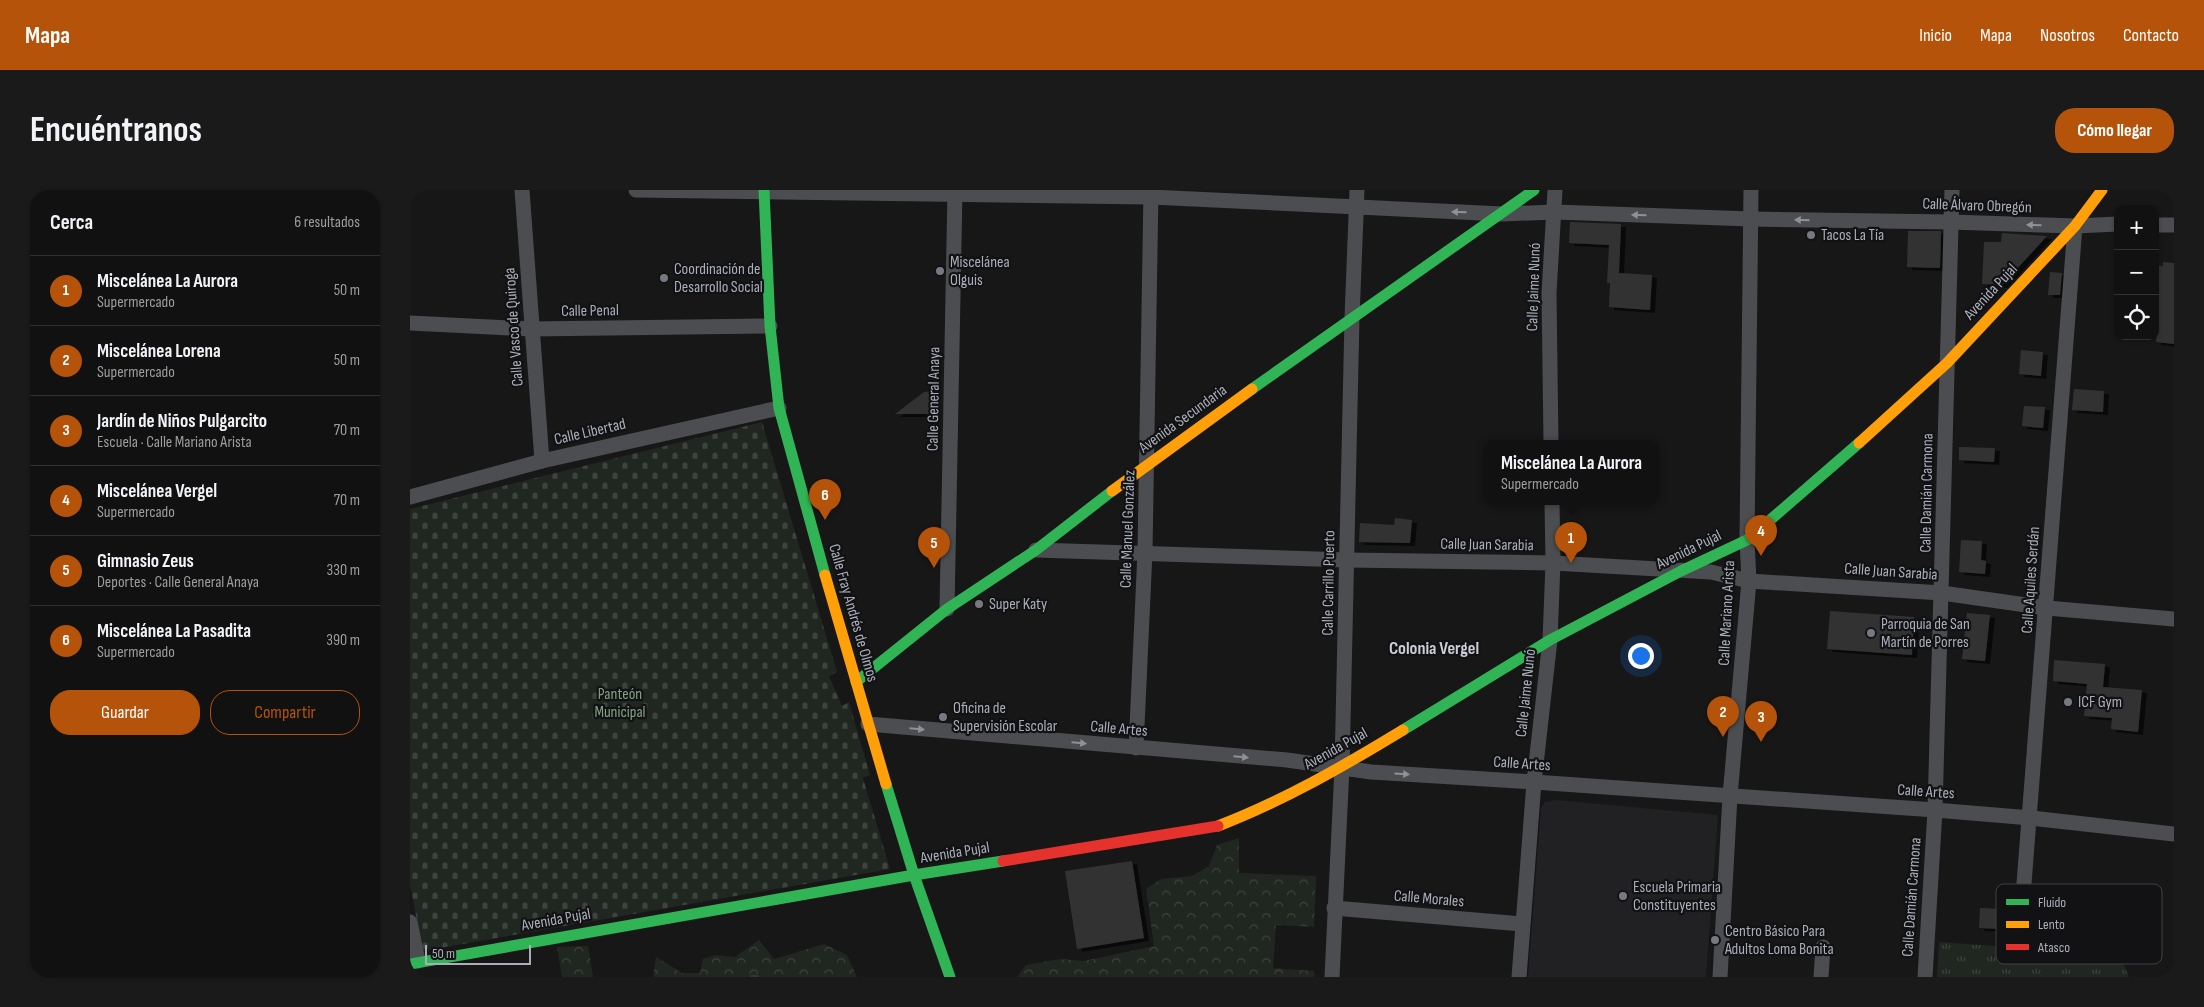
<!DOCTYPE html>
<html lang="es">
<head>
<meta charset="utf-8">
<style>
	:root { --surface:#111112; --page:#1a1a1b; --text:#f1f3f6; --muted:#9c9d9f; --line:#303132; --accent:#b45309 }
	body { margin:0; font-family:"Sofia Sans Condensed",sans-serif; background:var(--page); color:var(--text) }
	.controls { position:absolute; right:15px; top:15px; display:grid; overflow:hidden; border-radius:10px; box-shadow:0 1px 4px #0004 }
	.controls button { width:45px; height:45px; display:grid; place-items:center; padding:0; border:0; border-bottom:1px solid var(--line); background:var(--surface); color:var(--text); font:25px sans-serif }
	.scale { position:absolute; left:15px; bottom:12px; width:106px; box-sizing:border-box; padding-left:5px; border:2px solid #a9afb8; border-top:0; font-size:14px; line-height:18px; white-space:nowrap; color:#a9afb8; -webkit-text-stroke:4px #121214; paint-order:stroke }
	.you { position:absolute; left:1230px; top:465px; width:18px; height:18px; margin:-12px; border:4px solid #fff; border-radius:50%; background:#1a73e8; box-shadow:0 0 0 8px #1a73e833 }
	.badge { display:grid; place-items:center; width:32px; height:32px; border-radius:50%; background:var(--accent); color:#fff; font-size:16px; font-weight:700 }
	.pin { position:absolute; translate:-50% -41px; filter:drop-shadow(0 1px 2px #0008) }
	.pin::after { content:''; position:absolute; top:26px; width:18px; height:15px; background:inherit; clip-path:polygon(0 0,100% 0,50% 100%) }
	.popup { position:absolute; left:1074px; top:250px; width:175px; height:65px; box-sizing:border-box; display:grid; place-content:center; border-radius:10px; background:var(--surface); filter:drop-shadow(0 1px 4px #0005); font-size:16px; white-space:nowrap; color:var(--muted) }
	.popup b { font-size:19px; color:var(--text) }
	.popup::after { content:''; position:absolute; left:50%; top:100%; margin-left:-10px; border:10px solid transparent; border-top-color:var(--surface) }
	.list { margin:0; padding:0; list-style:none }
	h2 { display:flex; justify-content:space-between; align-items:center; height:65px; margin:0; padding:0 20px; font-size:21px }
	h2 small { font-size:16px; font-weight:400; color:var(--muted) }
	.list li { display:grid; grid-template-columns:32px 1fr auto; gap:15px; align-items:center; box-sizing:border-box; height:70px; padding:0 20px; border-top:1px solid var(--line) }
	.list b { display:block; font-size:19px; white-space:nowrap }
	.list p { margin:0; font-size:16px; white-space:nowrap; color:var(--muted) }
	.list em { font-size:16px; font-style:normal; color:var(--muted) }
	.actions { display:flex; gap:10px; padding:15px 20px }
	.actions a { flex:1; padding:11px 0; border:1px solid var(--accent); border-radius:20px; text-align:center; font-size:18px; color:var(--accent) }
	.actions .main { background:var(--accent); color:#fff }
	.icon { flex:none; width:28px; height:28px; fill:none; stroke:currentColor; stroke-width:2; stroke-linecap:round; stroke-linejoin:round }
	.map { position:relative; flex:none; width:1764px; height:787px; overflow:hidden; border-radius:20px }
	header { display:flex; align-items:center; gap:30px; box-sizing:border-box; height:70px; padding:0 25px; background:var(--accent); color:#fff }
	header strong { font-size:24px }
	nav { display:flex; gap:28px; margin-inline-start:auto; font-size:18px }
	.intro { display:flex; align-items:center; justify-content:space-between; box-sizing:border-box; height:120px; padding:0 30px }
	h1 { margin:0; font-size:35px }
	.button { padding:12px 22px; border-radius:20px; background:var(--accent); color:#fff; font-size:18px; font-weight:700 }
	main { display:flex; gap:30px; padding:0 30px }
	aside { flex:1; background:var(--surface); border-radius:20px; box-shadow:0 1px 4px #0004 }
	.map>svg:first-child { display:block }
	.built { fill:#212123 }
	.grass { fill:url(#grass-tufts) }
	.forest { fill:url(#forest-crowns) }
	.cemetery { fill:url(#cemetery-stones) }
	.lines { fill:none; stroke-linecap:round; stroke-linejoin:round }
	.stream { stroke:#2d363b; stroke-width:4.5 }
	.building { fill:#323233; filter:url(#shadow) }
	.street { stroke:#4c4d50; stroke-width:15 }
	.fast { stroke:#30b455; stroke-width:11 }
	.slow { stroke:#ff9f0a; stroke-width:11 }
	.jam { stroke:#e5322d; stroke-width:11 }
	.oneway { fill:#8d9299 }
	.poi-dot { fill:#767a80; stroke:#121214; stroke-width:2 }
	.labels { text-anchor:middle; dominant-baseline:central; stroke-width:4.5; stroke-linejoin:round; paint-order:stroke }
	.street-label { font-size:16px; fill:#a9afb8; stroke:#121214 }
	.poi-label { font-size:16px; fill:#a9afb8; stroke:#121214; text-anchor:start }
	.park-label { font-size:16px; fill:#83a281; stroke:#121214 }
	.neighbourhood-label { font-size:18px; font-weight:bold; fill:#caced4; stroke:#121214 }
	.key { fill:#121214; stroke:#3f4145; stroke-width:1 }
	.key-label { font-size:14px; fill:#a9afb8 }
</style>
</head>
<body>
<header>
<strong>Mapa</strong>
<nav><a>Inicio</a><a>Mapa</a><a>Nosotros</a><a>Contacto</a></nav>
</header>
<div class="intro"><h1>Encuéntranos</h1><a class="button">Cómo llegar</a></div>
<main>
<aside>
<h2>Cerca<small>6 resultados</small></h2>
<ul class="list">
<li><span class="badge">1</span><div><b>Miscelánea La Aurora</b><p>Supermercado</p></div><em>50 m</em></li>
<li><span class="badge">2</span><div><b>Miscelánea Lorena</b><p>Supermercado</p></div><em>50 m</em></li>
<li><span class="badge">3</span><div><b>Jardín de Niños Pulgarcito</b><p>Escuela · Calle Mariano Arista</p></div><em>70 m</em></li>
<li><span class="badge">4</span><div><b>Miscelánea Vergel</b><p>Supermercado</p></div><em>70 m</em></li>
<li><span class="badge">5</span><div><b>Gimnasio Zeus</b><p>Deportes · Calle General Anaya</p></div><em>330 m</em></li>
<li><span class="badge">6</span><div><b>Miscelánea La Pasadita</b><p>Supermercado</p></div><em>390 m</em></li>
</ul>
<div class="actions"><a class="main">Guardar</a><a>Compartir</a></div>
</aside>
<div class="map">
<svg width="1764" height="787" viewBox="0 0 1764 787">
	<defs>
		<pattern id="grass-tufts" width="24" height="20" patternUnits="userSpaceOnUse" patternTransform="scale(1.25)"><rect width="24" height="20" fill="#202620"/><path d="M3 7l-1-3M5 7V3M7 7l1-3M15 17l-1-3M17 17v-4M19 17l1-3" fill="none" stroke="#3e433e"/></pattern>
		<pattern id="forest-crowns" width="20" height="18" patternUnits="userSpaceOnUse" patternTransform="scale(1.25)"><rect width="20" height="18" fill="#202620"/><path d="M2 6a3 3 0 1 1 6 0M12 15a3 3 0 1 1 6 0" fill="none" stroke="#3e433e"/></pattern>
		<pattern id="cemetery-stones" width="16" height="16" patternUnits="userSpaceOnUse" patternTransform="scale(1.25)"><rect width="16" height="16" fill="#202620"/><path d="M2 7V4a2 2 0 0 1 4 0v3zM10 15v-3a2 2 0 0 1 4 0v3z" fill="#3e433e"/></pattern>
		<filter id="shadow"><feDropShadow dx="5" dy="3" stdDeviation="0" flood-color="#0009"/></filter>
	</defs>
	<rect width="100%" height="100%" fill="#171718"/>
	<path class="built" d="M1146,610L1308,625L1296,787H1118L1131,618L1135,612Z"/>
	<path class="grass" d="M1529,752L1710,765L1719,787H1527Z"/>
	<g class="forest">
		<path d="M829,648V683L906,686L904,737L866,735L863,778L904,781L905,787H607L616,775L650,769L674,771L744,756L736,699L751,689L782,686L799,676L807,655Z"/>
		<path d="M349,750L364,769L414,754L437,765L447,787H243L246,767L272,783H290L293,769L306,765L325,767Z"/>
		<path d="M178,756L183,787H152L147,757Z"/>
	</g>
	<path class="cemetery" d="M352,232L427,482L419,486L432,516L439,512L460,585L453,588L480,679L13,761L0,695V319Z"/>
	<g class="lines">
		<path class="stream" d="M342,787H347"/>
	</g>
	<g class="building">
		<path d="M1160,32L1211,34L1209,83L1242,85L1240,120L1199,117L1200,93H1197L1199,55L1159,53Z"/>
		<path d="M1498,41H1531L1530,78L1497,77Z"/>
		<path d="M1592,43L1637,46L1592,95L1572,94L1574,52H1591Z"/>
		<path d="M1753,72L1764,73V154L1746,152L1748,131H1745V75L1753,76Z"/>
		<path d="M1640,82L1652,83L1650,105H1638Z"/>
		<path d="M1611,160L1633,162L1631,186L1609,184Z"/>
		<path d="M1664,199L1694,201L1693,222L1662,220Z"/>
		<path d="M525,201L524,224H485L514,202Z"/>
		<path d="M1614,216L1635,217L1633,238L1612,236Z"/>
		<path d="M1549,257L1585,258L1584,272L1549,270Z"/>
		<path d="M985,328L1002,330L1000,353L949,352L950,333L984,335Z"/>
		<path d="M1551,350L1572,351L1571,370L1576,371L1575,384L1549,382Z"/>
		<path d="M1420,421L1504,427L1502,465L1417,459Z"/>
		<path d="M1557,423L1580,425L1575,471L1552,469Z"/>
		<path d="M1644,470L1695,474L1693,497L1732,500L1728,542L1701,539L1702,528L1674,526L1677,494L1643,491Z"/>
		<path d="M722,671L734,748L667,759L655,681Z"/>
		<path d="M1628,698L1642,699L1640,716L1658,718L1657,730L1625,728Z"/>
		<path d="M1570,718L1592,719L1590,739L1569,738Z"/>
	</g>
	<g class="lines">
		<g class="street">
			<path d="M112,0L132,271"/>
			<path d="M226,0L741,7L1092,24L1145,22L1341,29L1540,32L1665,36L1708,34"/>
			<path d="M1745,35H1764"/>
			<path d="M0,133L121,139L360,136"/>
			<path d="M1141,254L1139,103L1145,0"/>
			<path d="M0,307L132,271L369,218"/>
			<path d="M626,360L937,370L1143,373L1301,382L1339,391L1532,403L1637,418L1764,429"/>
			<path d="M537,419L545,0"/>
			<path d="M458,534L877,570L961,582L1124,592L1525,620L1621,628L1764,644"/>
			<path d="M726,558L735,362L741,0"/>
			<path d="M924,718L1112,734"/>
			<path d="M0,732L8,771"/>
			<path d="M1610,745L1665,36"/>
			<path d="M922,787L932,577L942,128L947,0"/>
			<path d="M1109,787L1124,592L1140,450L1143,373L1142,312"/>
			<path d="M1310,787L1320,606L1339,391L1337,350L1341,0"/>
			<path d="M1411,787L1413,757"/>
			<path d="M1515,787L1525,620L1542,0"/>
		</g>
		<g class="fast">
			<path d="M354,0L360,136L369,218L415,385"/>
			<path d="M842,199L1124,0"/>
			<path d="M446,492L537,419L626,360L702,301"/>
			<path d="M993,540L1140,450L1271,381L1337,350L1449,253"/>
			<path d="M476,594L504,685L540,787"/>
			<path d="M0,774L504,685L593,671"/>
		</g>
		<g class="slow">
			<path d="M1449,253L1537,173L1665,36L1692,0"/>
			<path d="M702,301L842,199"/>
			<path d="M415,385L476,594"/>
			<path d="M808,636C873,611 934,576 993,540"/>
		</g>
		<path class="jam" d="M593,671L808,636"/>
	</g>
	<defs><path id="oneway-solid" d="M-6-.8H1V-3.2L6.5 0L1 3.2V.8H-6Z" transform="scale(1.25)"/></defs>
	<g class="oneway">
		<use href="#oneway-solid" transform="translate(1049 22) rotate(-178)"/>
		<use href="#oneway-solid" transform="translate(1229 25) rotate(-178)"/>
		<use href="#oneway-solid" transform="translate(1392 30) rotate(-179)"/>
		<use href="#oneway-solid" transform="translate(1624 35) rotate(-178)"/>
		<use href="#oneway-solid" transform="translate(507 539) rotate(5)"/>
		<use href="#oneway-solid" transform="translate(669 553) rotate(5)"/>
		<use href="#oneway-solid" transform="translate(831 567) rotate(5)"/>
		<use href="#oneway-solid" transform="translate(992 584) rotate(3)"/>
	</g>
	<g class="poi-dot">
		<circle cx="1401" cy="45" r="5"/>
		<circle cx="530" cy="81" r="5"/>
		<circle cx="254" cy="88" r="5"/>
		<circle cx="569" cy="414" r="5"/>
		<circle cx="1461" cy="443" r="5"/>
		<circle cx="1658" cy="512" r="5"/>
		<circle cx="533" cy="527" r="5"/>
		<circle cx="1213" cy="706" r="5"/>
		<circle cx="1305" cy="750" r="5"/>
	</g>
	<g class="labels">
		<g class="street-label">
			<text transform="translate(1567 16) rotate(2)">Calle Álvaro Obregón</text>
			<text transform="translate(1124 97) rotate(-88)">Calle Jaime Nunó</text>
			<text transform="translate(1581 102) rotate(-47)">Avenida Pujal</text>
			<text transform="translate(180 121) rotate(-1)">Calle Penal</text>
			<text transform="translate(104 137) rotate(-94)">Calle Vasco de Quiroga</text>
			<text transform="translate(524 209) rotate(-89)">Calle General Anaya</text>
			<text transform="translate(773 229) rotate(-36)">Avenida Secundaria</text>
			<text transform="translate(180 242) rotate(-13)">Calle Libertad</text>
			<text transform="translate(1517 303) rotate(-89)">Calle Damián Carmona</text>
			<text transform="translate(718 339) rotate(-88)">Calle Manuel González</text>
			<text transform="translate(1077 355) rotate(1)">Calle Juan Sarabia</text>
			<text transform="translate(1279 360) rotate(-26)">Avenida Pujal</text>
			<text transform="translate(1481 382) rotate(4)">Calle Juan Sarabia</text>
			<text transform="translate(1621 390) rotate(-86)">Calle Aquiles Serdán</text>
			<text transform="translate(919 393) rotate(-89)">Calle Carrillo Puerto</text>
			<text transform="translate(443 423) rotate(74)">Calle Fray Andrés de Olmos</text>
			<text transform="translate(1317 423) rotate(-87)">Calle Mariano Arista</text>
			<text transform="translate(1116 503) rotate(-84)">Calle Jaime Nunó</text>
			<text transform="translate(709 539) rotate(5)">Calle Artes</text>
			<text transform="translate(926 559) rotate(-29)">Avenida Pujal</text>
			<text transform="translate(1112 574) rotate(4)">Calle Artes</text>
			<text transform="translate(1516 602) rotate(4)">Calle Artes</text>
			<text transform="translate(545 663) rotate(-9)">Avenida Pujal</text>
			<text transform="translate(1502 707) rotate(-86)">Calle Damián Carmona</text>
			<text transform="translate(1019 709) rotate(5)">Calle Morales</text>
			<text transform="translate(146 730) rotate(-10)">Avenida Pujal</text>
		</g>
		<g class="poi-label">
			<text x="1411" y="45">Tacos La Tía</text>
			<text x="540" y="72">Miscelánea<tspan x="540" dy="18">Olguis</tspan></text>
			<text x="264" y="79">Coordinación de<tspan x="264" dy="18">Desarrollo Social</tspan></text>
			<text x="579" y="414">Super Katy</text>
			<text x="1471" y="434">Parroquia de San<tspan x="1471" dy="18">Martín de Porres</tspan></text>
			<text x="1668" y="512">ICF Gym</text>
			<text x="543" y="518">Oficina de<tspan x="543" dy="18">Supervisión Escolar</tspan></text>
			<text x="1223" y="697">Escuela Primaria<tspan x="1223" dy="18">Constituyentes</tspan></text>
			<text x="1315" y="741">Centro Básico Para<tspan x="1315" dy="18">Adultos Loma Bonita</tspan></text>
		</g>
		<g class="park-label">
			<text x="210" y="504">Panteón<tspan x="210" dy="18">Municipal</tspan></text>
		</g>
		<g class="neighbourhood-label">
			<text x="1024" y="458">Colonia Vergel</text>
		</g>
	</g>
	<rect x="1586" y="694" width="166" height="80" rx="8" class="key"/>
	<rect x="1596" y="709" width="23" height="6" fill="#30b455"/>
	<rect x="1596" y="731" width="23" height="7" fill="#ff9f0a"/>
	<rect x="1596" y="754" width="23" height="6" fill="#e5322d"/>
	<g class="key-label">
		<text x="1628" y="717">Fluido</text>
		<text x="1628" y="739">Lento</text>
		<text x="1628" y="762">Atasco</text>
	</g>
</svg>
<div class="controls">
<button>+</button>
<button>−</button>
<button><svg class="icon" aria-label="locate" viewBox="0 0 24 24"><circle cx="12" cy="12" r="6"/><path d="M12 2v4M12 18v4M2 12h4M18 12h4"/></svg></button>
</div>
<div class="scale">50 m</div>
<div class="you"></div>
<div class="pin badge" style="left:1161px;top:373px">1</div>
<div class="popup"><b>Miscelánea La Aurora</b>Supermercado</div>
<div class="pin badge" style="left:1313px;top:547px">2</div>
<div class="pin badge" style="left:1351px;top:552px">3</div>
<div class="pin badge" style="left:1351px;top:366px">4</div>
<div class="pin badge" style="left:524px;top:378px">5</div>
<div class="pin badge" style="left:415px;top:330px">6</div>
</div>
</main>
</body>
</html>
